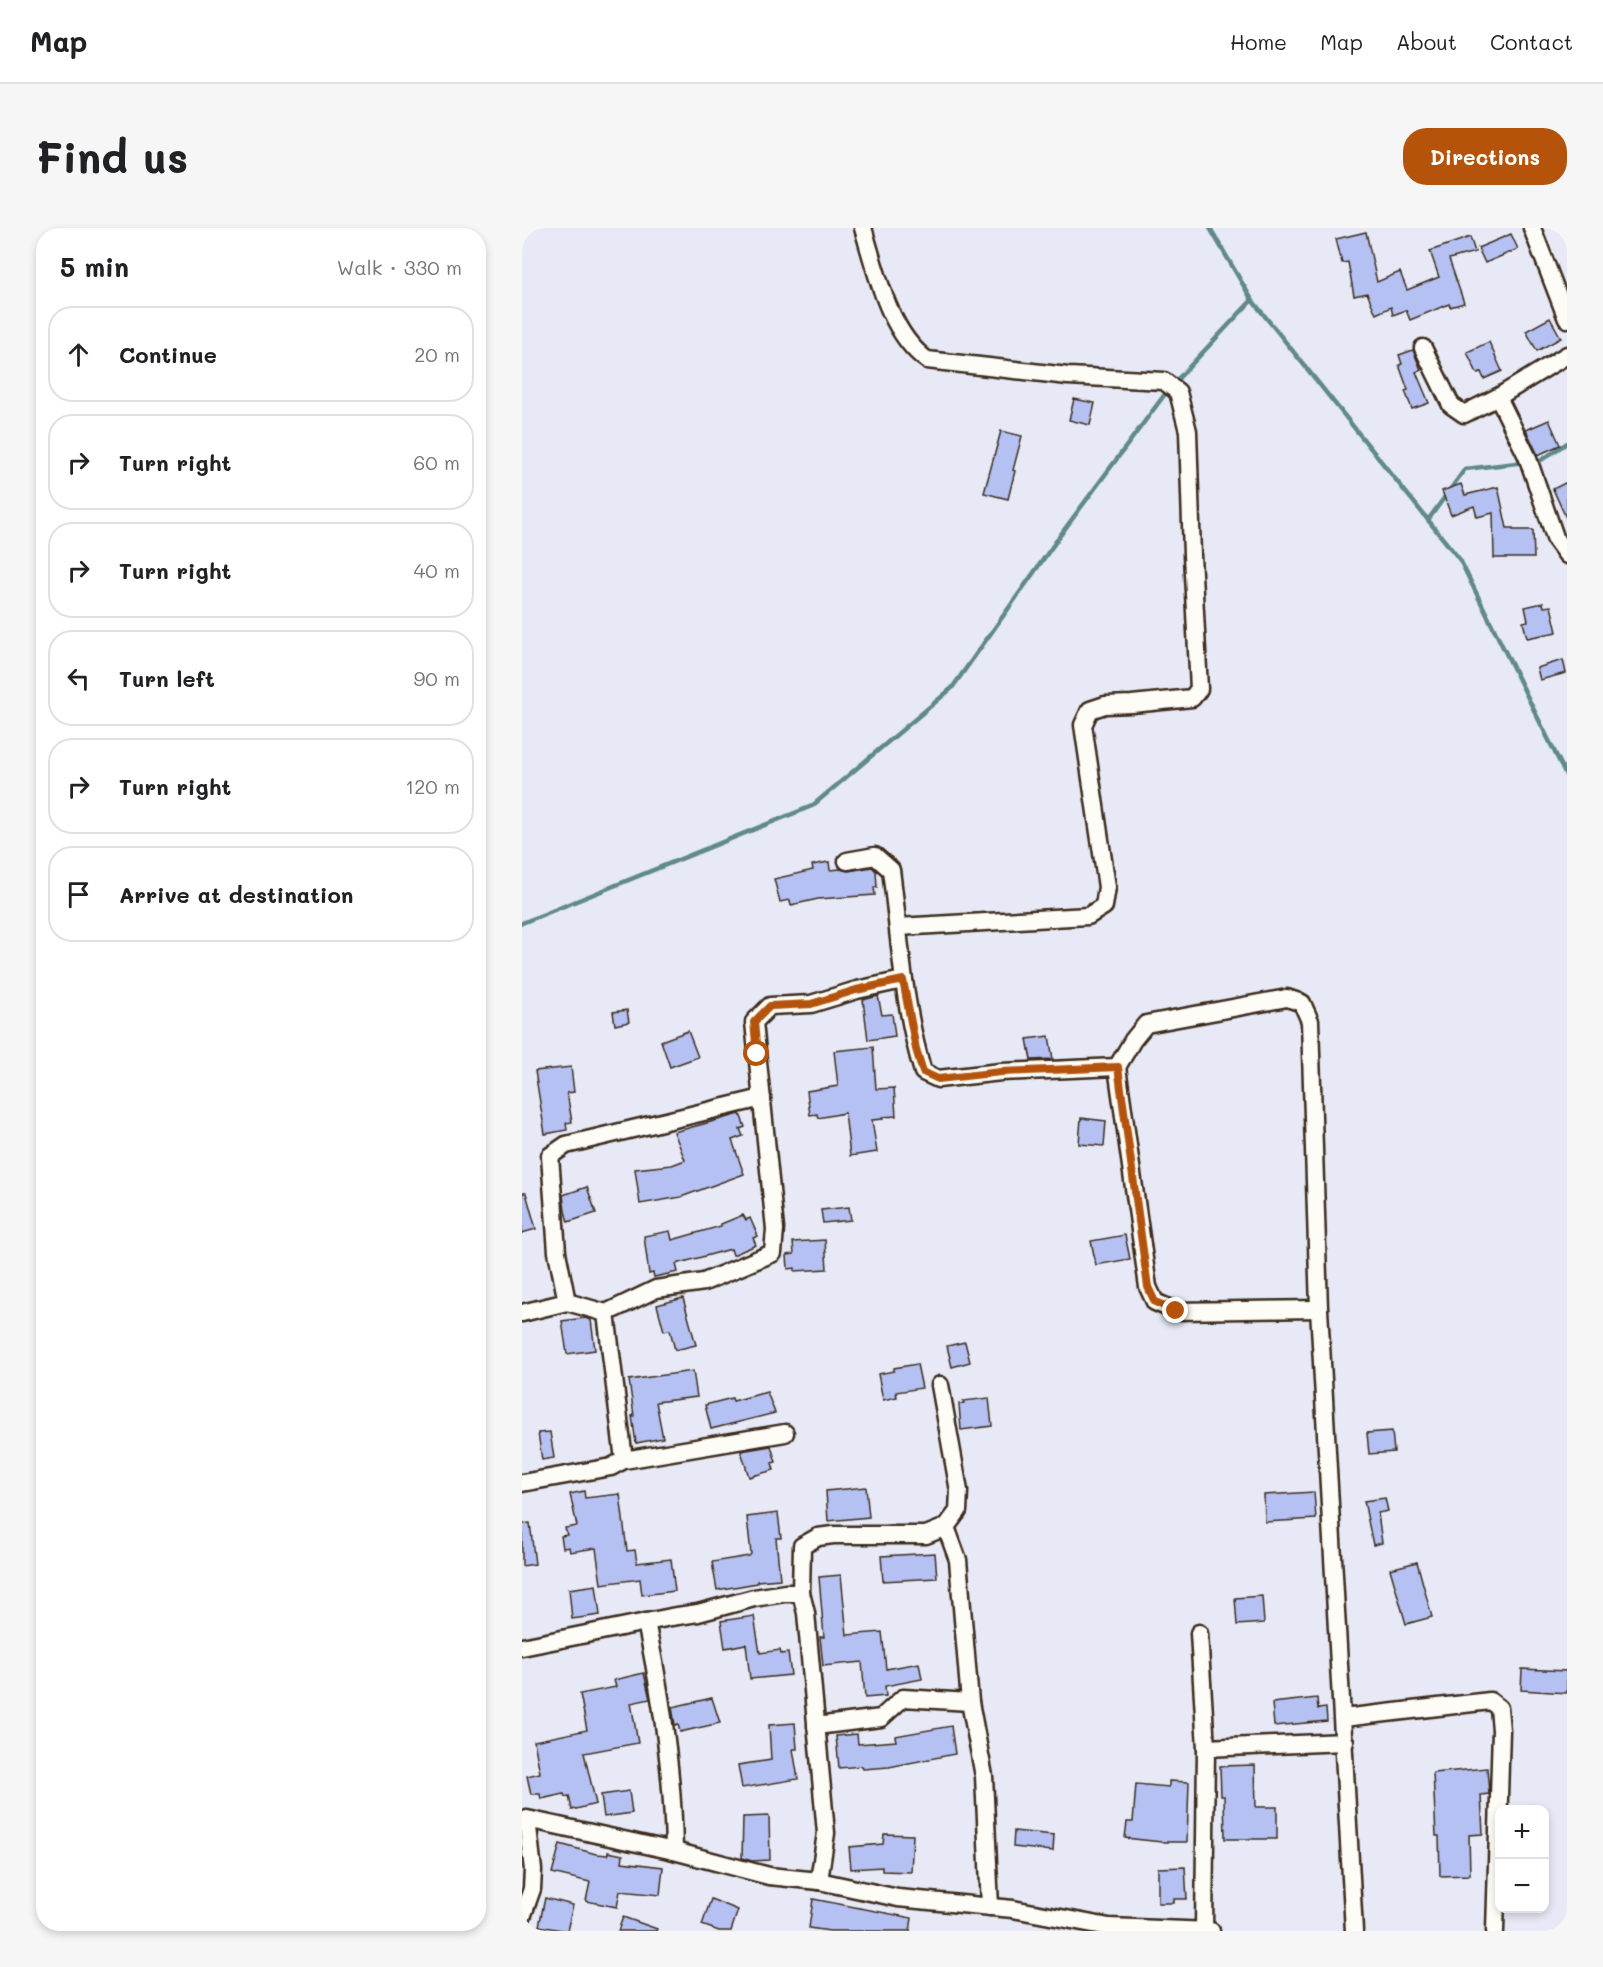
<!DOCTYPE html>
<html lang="en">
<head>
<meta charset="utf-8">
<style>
	:root { --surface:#fff; --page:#f6f6f6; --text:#202124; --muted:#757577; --line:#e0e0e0; --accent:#b45309 }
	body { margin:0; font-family:Mali,sans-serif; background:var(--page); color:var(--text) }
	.controls { position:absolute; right:18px; bottom:18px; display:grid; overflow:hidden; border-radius:12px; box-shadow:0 3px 9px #0003 }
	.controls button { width:54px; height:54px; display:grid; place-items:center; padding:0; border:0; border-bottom:2px solid var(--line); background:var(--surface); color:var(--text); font:30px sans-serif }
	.stop { position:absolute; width:18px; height:18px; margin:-14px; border:4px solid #b45309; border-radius:50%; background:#fff }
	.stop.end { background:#b45309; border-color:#fff; box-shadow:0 2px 6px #0008 }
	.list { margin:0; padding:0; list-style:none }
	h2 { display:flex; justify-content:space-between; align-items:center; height:78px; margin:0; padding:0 24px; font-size:26px }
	h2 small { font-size:20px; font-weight:400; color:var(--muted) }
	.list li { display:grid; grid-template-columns:39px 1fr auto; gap:18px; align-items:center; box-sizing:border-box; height:96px; margin:0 12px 12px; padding:0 12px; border:2px solid var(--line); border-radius:24px }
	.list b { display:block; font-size:22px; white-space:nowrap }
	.list em { font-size:20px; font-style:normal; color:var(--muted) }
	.icon { flex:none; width:33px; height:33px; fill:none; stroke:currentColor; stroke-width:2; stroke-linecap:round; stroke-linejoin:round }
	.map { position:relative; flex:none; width:1045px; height:1703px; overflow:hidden; border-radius:24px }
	header { display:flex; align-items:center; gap:36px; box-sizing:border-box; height:84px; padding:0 30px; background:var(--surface); border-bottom:2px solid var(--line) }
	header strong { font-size:28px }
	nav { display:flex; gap:33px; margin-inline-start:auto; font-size:21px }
	.intro { display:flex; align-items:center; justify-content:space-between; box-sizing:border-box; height:144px; padding:0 36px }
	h1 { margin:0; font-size:42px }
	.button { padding:15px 27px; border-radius:24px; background:var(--accent); color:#fff; font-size:21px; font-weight:700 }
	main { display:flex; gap:36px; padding:0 36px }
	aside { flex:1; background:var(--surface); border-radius:24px; box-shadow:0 3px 9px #0003 }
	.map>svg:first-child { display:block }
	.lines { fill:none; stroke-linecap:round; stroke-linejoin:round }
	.stream { stroke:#608989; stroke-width:4.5 }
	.building { fill:#b4c1f2; stroke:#3b2a1e; stroke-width:1.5 }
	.minor-casing { stroke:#3b2a1e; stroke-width:21 }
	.minor { stroke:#fdfcf7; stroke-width:16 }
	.route { stroke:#b45309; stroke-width:8 }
</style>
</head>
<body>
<header>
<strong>Map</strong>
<nav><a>Home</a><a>Map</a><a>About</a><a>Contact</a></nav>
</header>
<div class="intro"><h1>Find us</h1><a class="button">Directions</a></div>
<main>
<aside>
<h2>5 min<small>Walk · 330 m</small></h2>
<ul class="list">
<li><svg class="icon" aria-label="ahead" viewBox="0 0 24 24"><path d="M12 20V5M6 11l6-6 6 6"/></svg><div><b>Continue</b></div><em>20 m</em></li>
<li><svg class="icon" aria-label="right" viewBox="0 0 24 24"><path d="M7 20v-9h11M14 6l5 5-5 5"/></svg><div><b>Turn right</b></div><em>60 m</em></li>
<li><svg class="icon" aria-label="right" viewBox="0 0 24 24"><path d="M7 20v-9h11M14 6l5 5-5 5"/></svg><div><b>Turn right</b></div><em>40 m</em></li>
<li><svg class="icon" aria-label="left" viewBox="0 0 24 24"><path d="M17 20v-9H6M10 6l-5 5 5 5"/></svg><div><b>Turn left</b></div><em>90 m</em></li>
<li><svg class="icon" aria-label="right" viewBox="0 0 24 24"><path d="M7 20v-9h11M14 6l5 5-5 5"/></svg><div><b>Turn right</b></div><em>120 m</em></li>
<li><svg class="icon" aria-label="arrive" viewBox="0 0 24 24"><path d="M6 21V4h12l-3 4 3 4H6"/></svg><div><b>Arrive at destination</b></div></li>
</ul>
</aside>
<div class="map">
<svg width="1045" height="1703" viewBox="0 0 1045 1703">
	<rect width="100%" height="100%" fill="#e7eaf6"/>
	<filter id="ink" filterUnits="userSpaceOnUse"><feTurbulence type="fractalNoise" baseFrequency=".0167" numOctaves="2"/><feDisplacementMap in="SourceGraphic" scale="12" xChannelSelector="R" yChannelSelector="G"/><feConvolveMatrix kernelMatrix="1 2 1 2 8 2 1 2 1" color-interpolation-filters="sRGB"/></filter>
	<g filter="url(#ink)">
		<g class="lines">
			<g class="stream">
				<path d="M688,0L730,72L938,332L1045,549"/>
				<path d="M652,155L730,72"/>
				<path d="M1011,233H1018L1045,215"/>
				<path d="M906,292L943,241L1003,234"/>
				<path d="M0,695L290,578L430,460L542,302L646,162"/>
			</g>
		</g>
		<g class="building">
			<path d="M844,4L855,54L878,44L885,62L917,49L908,23L948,9L953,24L927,31L942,75L928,79L927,76L888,92L884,82L871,87L869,79L854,86L845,65L832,68L826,34L820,35L814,11Z"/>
			<path d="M989,6L996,21L963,35L956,20Z"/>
			<path d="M1028,90L1039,110L1015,123L1004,103Z"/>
			<path d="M967,114L980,143L962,151L959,144L955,145L945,124Z"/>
			<path d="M891,122L899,142L894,144L907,175L890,181L883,163L886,162L877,137L880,136L877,127Z"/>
			<path d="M552,171L573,175L568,197L547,192Z"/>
			<path d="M1027,192L1038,217L1016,227L1004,202Z"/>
			<path d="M479,203L500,208L491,242L493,243L486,271L462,265Z"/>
			<path d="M1045,254V292L1031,261Z"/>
			<path d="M939,256L943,267L976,259L985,300H991V302H1011L1012,330H972L971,285L955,289L952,278L929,287L920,263Z"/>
			<path d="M1021,375L1022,379L1029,378L1035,404L1005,410L1001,394L1006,393L1003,379Z"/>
			<path d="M1041,432L1044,445L1018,452L1015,440Z"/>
			<path d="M307,634L308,642L318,641L327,643L350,639L354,643L355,659H352L353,667L296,671L269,677L268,672L258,674L252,651L291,642L290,637Z"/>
			<path d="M356,768L360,787L370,786L373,808L346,812L341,772Z"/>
			<path d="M105,782L107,794L93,797L91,784Z"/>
			<path d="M166,803L176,829L148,839L139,813Z"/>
			<path d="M527,808L531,831L509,832L505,811Z"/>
			<path d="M351,819L354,861L372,860L374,888L360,889L361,891L350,892L355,924L328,928L323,885L296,890L295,886L288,887L285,863L316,858L312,823Z"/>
			<path d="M49,839L52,864L45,865L50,894L44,895L45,902L23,906L13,843Z"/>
			<path d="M218,886L223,899L218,901L221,908L210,912L222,946L159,969L118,976L113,941L150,937L163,932L152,904Z"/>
			<path d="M559,890L584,893L582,918L557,916Z"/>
			<path d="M65,959L74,985L46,994L43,983L41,967Z"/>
			<path d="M0,965H4L14,1001L0,1005Z"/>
			<path d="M327,979L329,992L301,995L299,982Z"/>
			<path d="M221,987L224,992L228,990L236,1008L231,1010L234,1017L211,1027L209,1021L154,1036L156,1044L132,1049L131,1045L127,1046L122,1008L148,1003L150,1012L199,998V996Z"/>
			<path d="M603,1007L608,1031L574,1037L569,1013Z"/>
			<path d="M303,1012L305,1041L273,1043V1040L266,1041L265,1027L272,1026L271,1014Z"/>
			<path d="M161,1070L174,1117L153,1122L148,1102L142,1103L135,1077Z"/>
			<path d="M63,1090L69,1092L73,1122L45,1126L40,1093Z"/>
			<path d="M443,1114L448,1134L430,1139L425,1118Z"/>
			<path d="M395,1136L400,1160L374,1164L375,1169L361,1172L356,1146L372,1143V1140Z"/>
			<path d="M171,1143L175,1169L134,1174L141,1210L114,1215L110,1188H112L107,1152Z"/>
			<path d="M245,1164L253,1185L189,1201L183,1177L210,1170L211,1173Z"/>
			<path d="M467,1170L470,1198L439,1202L437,1176L442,1175L441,1173Z"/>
			<path d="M870,1203L872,1224L847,1226L845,1205Z"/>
			<path d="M28,1204L32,1230L20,1232L16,1205Z"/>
			<path d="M249,1218L254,1234L250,1235L252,1242L227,1249L219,1223Z"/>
			<path d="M344,1259L347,1289L306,1293L304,1263Z"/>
			<path d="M62,1263L63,1270L98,1266L105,1323L113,1322L115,1335L149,1331L153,1363L120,1367L118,1351L79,1356L74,1320L48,1324L47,1319L41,1320L39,1308L45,1307L43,1300L55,1298L48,1266Z"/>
			<path d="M792,1264L794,1291L743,1294L742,1267Z"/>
			<path d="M863,1270L866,1283L856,1285L860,1315L851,1317L842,1273Z"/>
			<path d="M256,1285L259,1310H254L258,1351L235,1353V1355L195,1362L190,1334L227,1328L229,1326L225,1289Z"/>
			<path d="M8,1295L13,1336L0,1338V1296Z"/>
			<path d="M413,1325L415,1350L361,1353L359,1328Z"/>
			<path d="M895,1334L910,1389L884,1396L868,1341Z"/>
			<path d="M319,1347L325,1407L360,1404L364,1441L397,1435L400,1451L363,1458L364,1468L343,1470L340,1434L301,1438L298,1409H302L297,1349Z"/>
			<path d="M74,1357L78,1387L50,1391L47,1361Z"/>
			<path d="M740,1368L742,1395L715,1397L713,1370Z"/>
			<path d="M232,1388L238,1425L258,1422L259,1426L266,1425L269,1447L228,1451L224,1416L203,1420L199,1393Z"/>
			<path d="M1000,1441L1045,1443V1465L999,1462Z"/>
			<path d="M122,1445L128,1471L109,1475L116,1515L62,1525L74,1576L50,1582L47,1568L43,1569L42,1566L19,1571L18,1566H9L5,1548L18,1545L12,1513L65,1502L58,1466L94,1459L92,1452Z"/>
			<path d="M190,1470L198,1495L158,1504L156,1496L153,1497L150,1479Z"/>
			<path d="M795,1470L796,1481L804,1480L805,1493L752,1498L750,1475Z"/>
			<path d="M273,1495L275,1521H271L276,1551L220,1560L216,1537L249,1532L247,1497Z"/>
			<path d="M429,1498L433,1526L367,1539L341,1541L340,1538L317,1540L314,1508L335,1506L336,1516L374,1513L373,1508Z"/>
			<path d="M733,1537L734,1579H755V1611H703L702,1568H699L698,1538Z"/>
			<path d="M965,1540L967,1566L959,1567L961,1606L947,1607L948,1647L918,1648L917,1608H914L911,1545Z"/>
			<path d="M647,1553L667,1554L665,1614H640L603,1610L605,1594H611L614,1556L647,1559Z"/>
			<path d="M107,1563L110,1585L82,1589L79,1567Z"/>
			<path d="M247,1588L248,1632L230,1633L220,1630L221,1589Z"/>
			<path d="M492,1603L532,1607L531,1623L491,1619Z"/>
			<path d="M362,1606L391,1607L389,1644L360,1643V1639L329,1641L327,1619L361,1616Z"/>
			<path d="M38,1616L74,1626L86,1627V1624L101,1627L100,1634L141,1639L138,1667L98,1663L95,1679L64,1673L68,1654L30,1645Z"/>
			<path d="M663,1639L665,1671H652V1675H636V1640Z"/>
			<path d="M23,1670L51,1677L45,1703L17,1698Z"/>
			<path d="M189,1671L216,1682L209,1703H197L180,1697Z"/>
			<path d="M291,1671L390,1690L388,1703H308L287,1700Z"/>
			<path d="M101,1689L135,1701L134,1703H96Z"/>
		</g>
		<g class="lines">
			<g class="minor-casing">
				<g id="minor">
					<path d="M341,0C354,43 367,105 405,132L546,148L642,153L656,164L666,203L670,327L677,461L670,470L610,476L583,477L568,482L561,497L585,659L582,678L566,688L376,699"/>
					<path d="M1010,0L1045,91"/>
					<path d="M901,120L929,177L942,186L976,169L1005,228L1034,312L1045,327"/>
					<path d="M976,169L1045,127"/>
					<path d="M325,633L353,628L369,642C378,710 381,778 401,844L416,851L479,844L595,839L611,812L624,796L765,770L780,775L788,793L797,1081L832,1703"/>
					<path d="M595,839L626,1059L633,1074L654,1083L797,1081"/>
					<path d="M45,1074L35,1024L28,928L44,917L240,870"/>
					<path d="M0,1085L45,1074L84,1085L134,1061L182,1054L251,1025L253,1001L232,794L248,778L289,776L335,762L381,752"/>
					<path d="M102,1232L263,1205"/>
					<path d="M0,1255L89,1239L102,1232L84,1085"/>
					<path d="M424,1299L436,1332L448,1474L462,1548L468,1679"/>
					<path d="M124,1394C140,1470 151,1546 152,1623"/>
					<path d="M677,1405L684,1520L682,1702"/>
					<path d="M0,1419L149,1389L176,1385L232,1370L263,1365H279"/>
					<path d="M821,1490L968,1473L977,1480L979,1502L973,1703"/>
					<path d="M294,1498L359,1490L381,1470L448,1474"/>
					<path d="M684,1520L823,1514"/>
					<path d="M297,1653L304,1605L284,1385L279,1365L280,1318L296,1309L311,1307H404L424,1299L436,1283L437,1263L418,1157"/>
					<path d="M0,1689L10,1661L11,1642L5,1591L152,1623L247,1648L297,1653L376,1670L491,1681L587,1699L689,1703"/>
				</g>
			</g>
			<use href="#minor" class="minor"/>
		</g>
	</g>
	<g class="lines" filter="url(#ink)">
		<path class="route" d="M235,826L232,794L248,778L289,776L334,762L381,752L394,821L401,844L416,851L479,844L596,839L626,1059L633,1074L654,1083"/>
	</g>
</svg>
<div class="controls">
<button>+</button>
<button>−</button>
</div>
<div class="stop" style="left:235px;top:826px"></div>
<div class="stop end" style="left:654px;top:1083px"></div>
</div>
</main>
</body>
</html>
